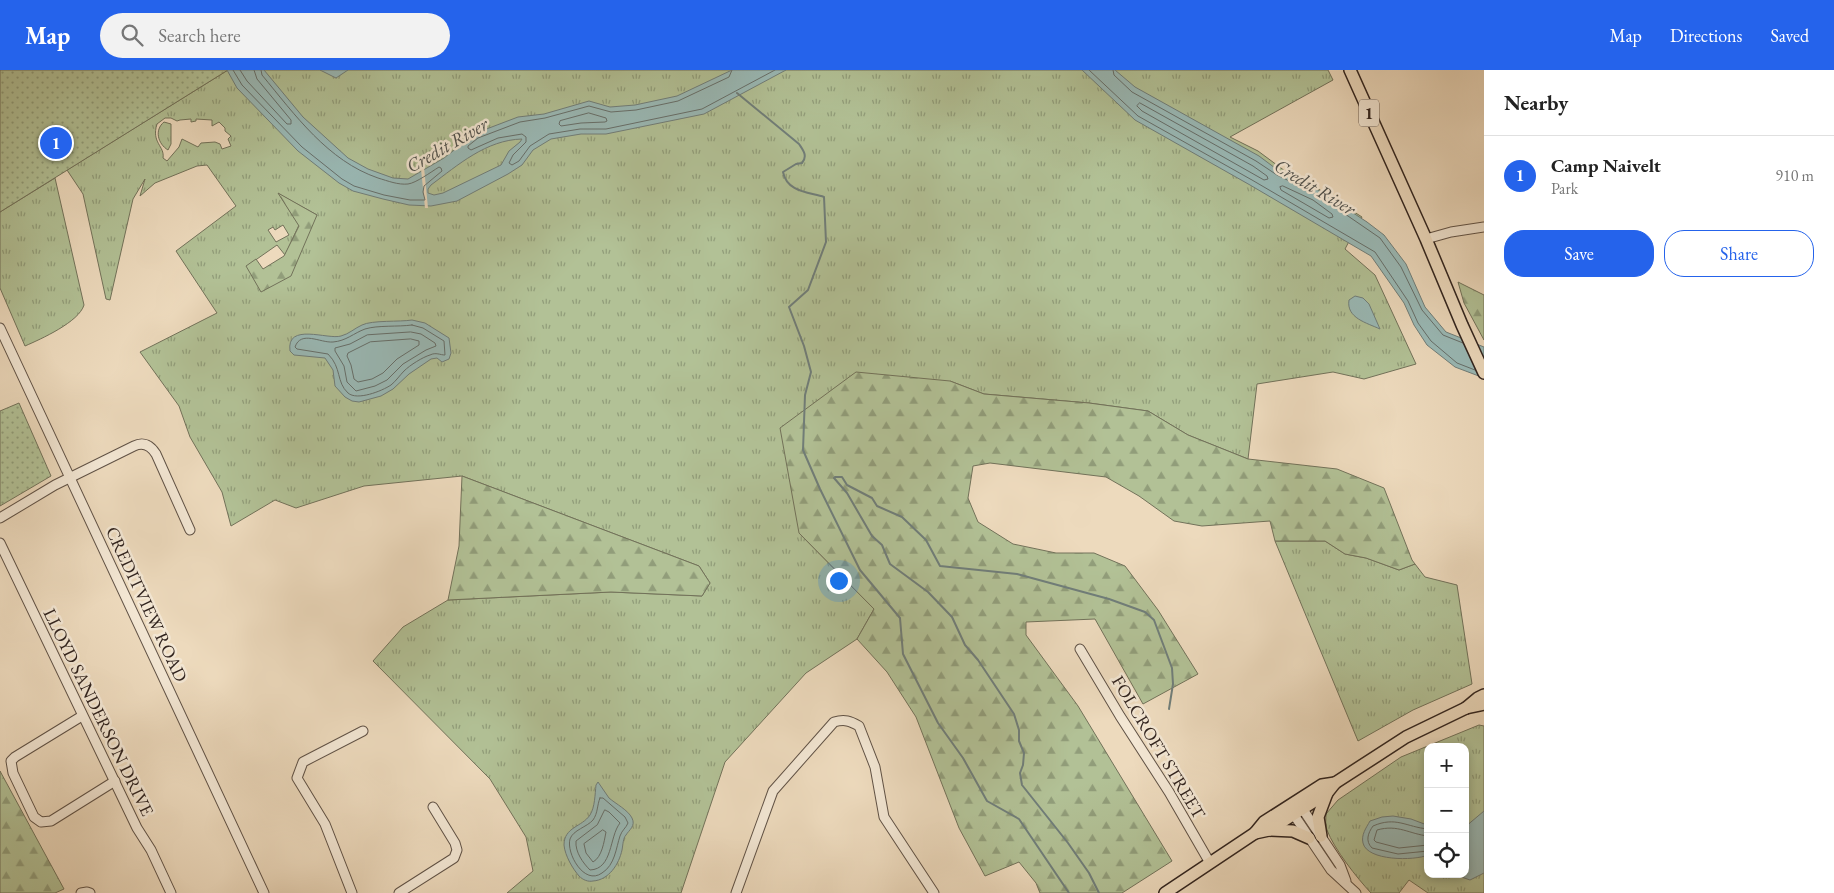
<!DOCTYPE html>
<html lang="en">
<head>
<meta charset="utf-8">
<style>
	:root { --surface:#fff; --page:#f2f2f2; --text:#222; --muted:#767676; --line:#e0e0e0; --accent:#2563eb }
	body { margin:0; font-family:"EB Garamond",serif; background:var(--page); color:var(--text) }
	.controls { position:absolute; right:15px; bottom:15px; display:grid; overflow:hidden; border-radius:10px; box-shadow:0 2px 8px #0003 }
	.controls button { width:45px; height:45px; display:grid; place-items:center; padding:0; border:0; border-bottom:1px solid var(--line); background:var(--surface); color:var(--text); font:25px sans-serif }
	.you { position:absolute; left:838px; top:510px; width:18px; height:18px; margin:-12px; border:4px solid #fff; border-radius:50%; background:#1a73e8; box-shadow:0 0 0 8px #1a73e833 }
	.badge { display:grid; place-items:center; width:32px; height:32px; border-radius:50%; background:var(--accent); color:#fff; font-size:16px; font-weight:700 }
	.pin { position:absolute; translate:-50% -50%; border:2px solid #fff; box-shadow:0 1px 5px #0006 }
	.list { margin:0; padding:0; list-style:none }
	h2 { display:flex; justify-content:space-between; align-items:center; height:65px; margin:0; padding:0 20px; font-size:21px }
	h2 small { font-size:16px; font-weight:400; color:var(--muted) }
	.list li { display:grid; grid-template-columns:32px 1fr auto; gap:15px; align-items:center; box-sizing:border-box; height:80px; padding:0 20px; border-top:1px solid var(--line) }
	.list b { display:block; font-size:19px; white-space:nowrap }
	.list p { margin:0; font-size:16px; white-space:nowrap; color:var(--muted) }
	.list em { font-size:16px; font-style:normal; color:var(--muted) }
	.actions { display:flex; gap:10px; padding:15px 20px }
	.actions a { flex:1; padding:11px 0; border:1px solid var(--accent); border-radius:20px; text-align:center; font-size:18px; color:var(--accent) }
	.actions .main { background:var(--accent); color:#fff }
	.icon { flex:none; width:28px; height:28px; fill:none; stroke:currentColor; stroke-width:2; stroke-linecap:round; stroke-linejoin:round }
	.map { position:relative; flex:none; width:1484px; height:823px; overflow:hidden }
	header { display:flex; align-items:center; gap:30px; box-sizing:border-box; height:70px; padding:0 25px; background:var(--accent); color:#fff }
	header strong { font-size:24px }
	nav { display:flex; gap:28px; margin-inline-start:auto; font-size:18px }
	.search { width:350px; height:45px; background:var(--page); display:flex; align-items:center; gap:12px; box-sizing:border-box; padding:0 18px; border-radius:28px; color:var(--muted); font-size:19px }
	main { display:flex }
	aside { flex:1; background:var(--surface) }
	.map>svg:first-child { display:block }
	.grass { fill:url(#grass-tufts); stroke:#72725a; fill-rule:evenodd }
	.forest { fill:url(#forest-firs); stroke:#72725a }
	.park { fill:url(#park-dots); stroke:#72725a }
	.water { fill:#9abab7; stroke:#707e7a; fill-rule:evenodd }
	.pier { fill:#eddabd }
	.lines { fill:none; stroke-linecap:round; stroke-linejoin:round }
	.shore { stroke:#666f6b; stroke-width:1 }
	.stream { stroke:#707e7a; stroke-width:2 }
	.minor-casing { stroke:#605246; stroke-width:11 }
	.major-casing { stroke:#31241f; stroke-width:14 }
	.minor { stroke:#f3e7d4; stroke-width:9 }
	.major { stroke:#eddabd; stroke-width:11 }
	.labels { text-anchor:middle; dominant-baseline:central; stroke-width:5; stroke-linejoin:round; paint-order:stroke }
	.shield { fill:#f3e7d4; stroke:#6b5e55; stroke-width:1 }
	.shield-label { font-size:16px; font-weight:bold; fill:#31241f }
	.street-label { font-size:18px; fill:#31241f; stroke:#f3e7d4 }
	.water-label { font-size:19px; font-style:italic; fill:#50514d; stroke:#f3e7d4 }
</style>
</head>
<body>
<header>
<strong>Map</strong>
<div class="search"><svg class="icon" aria-label="search" viewBox="0 0 24 24"><circle cx="10" cy="10" r="6"/><path d="M15 15l6 6"/></svg>Search here</div>
<nav><a>Map</a><a>Directions</a><a>Saved</a></nav>
</header>
<main>
<div class="map">
<svg width="1484" height="823" viewBox="0 0 1484 823">
	<defs>
		<pattern id="grass-tufts" width="24" height="20" patternUnits="userSpaceOnUse" patternTransform="scale(1.25)"><rect width="24" height="20" fill="#b2c196"/><path d="M3 7l-1-3M5 7V3M7 7l1-3M15 17l-1-3M17 17v-4M19 17l1-3" fill="none" stroke="#919d7a"/></pattern>
		<pattern id="forest-firs" width="22" height="20" patternUnits="userSpaceOnUse" patternTransform="scale(1.25)"><rect width="22" height="20" fill="#b2c196"/><path d="M5 1l3.5 6h-7zM16 11l3.5 6h-7z" fill="#919d7a"/></pattern>
		<pattern id="park-dots" width="8" height="8" patternUnits="userSpaceOnUse" patternTransform="scale(1.25)"><rect width="8" height="8" fill="#b2c196"/><path d="M2 2h.1M6 6h.1" fill="none" stroke="#919d7a" stroke-width="1.8" stroke-linecap="round"/></pattern>
	</defs>
	<rect width="100%" height="100%" fill="#eddabd"/>
	<filter id="stains"><feTurbulence type="fractalNoise" baseFrequency=".004" numOctaves="4"/><feColorMatrix values="0 0 0 0 .2 0 0 0 0 .09 0 0 0 0 .02 0 0 0 .5 -.17"/></filter>
	<radialGradient id="worn" r=".72"><stop offset=".6" stop-color="#630" stop-opacity="0"/><stop offset="1" stop-color="#630" stop-opacity=".3"/></radialGradient>
	<g class="grass">
		<path d="M228,0H1328L1333,10L1230,67L1258,81L1285,101L1306,111L1362,147L1345,179L1375,205L1416,294L1364,309L1333,302L1257,314L1248,389L1188,365L1148,341L1089,333L984,324L950,311L799,463L874,539L857,569L806,603L725,692L681,823H507L533,801L526,767L490,709L373,591L403,557L448,530L611,522L702,526L710,513L699,496L462,406L364,416L296,438L275,430L231,456L222,422L190,367L179,336L140,282L217,243L176,181L236,136L207,95L197,96L155,113L140,126L145,109L133,129L110,230L106,229L83,124L67,100ZM165,48H171L177,51L180,50L191,49V52L196,51V49L212,50V56L219,52L225,58V61L231,66L228,69L231,76L222,79L220,74L215,72L201,73L198,77L182,69L179,77L167,91L163,88C165,76 151,73 157,54ZM279,124L317,145L261,221L247,196L277,175L285,185L299,155ZM283,155L289,165L276,172L268,160L273,157L275,160Z"/>
		<path d="M164,52L171,54V74L168,80C158,74 154,60 164,52Z"/>
		<path d="M55,108L84,235C79,252 41,269 25,276L0,218V142Z"/>
		<path d="M1275,471H1325L1345,484L1366,488L1399,500L1415,494L1425,507L1457,515L1472,614L1413,640L1358,671Z"/>
		<path d="M1479,655L1484,656V823H1428L1409,810L1399,823H1371C1357,808 1334,779 1327,760C1325,755 1326,749 1326,744L1338,730L1401,687ZM1428,677H1465V804H1428Z"/>
	</g>
	<g class="forest">
		<path d="M278,123L317,145L291,206L261,222L246,196L256,189L263,199L284,186L299,156Z"/>
		<path d="M1458,212L1484,225V270L1464,233Z"/>
		<path d="M856,302L950,311L984,324L1089,333L1148,341L1188,365L1248,389L1337,399L1384,418L1412,490L1415,494L1399,500L1366,488L1345,484L1325,471H1275L1270,451L1202,456L1174,451L1139,426L1106,407L990,393L973,396L968,428L978,452L1013,474L1056,483H1094L1125,496L1158,540L1198,604L1143,634L1095,549L1026,552V565L1078,636L1172,791L1122,823H1040L1036,813L1019,792L985,806L959,758L916,647L887,602L857,569L874,539L799,463L780,358Z"/>
		<path d="M462,406L699,496L710,513L702,526L611,522L448,530L459,476Z"/>
		<path d="M0,701L64,819L55,823H0Z"/>
	</g>
	<g class="park">
		<path d="M0,0H228L0,142Z"/>
		<path d="M19,333L51,406L0,436V341Z"/>
	</g>
	<g class="water">
		<path d="M227,0H264L303,47L348,88L368,99L393,108L408,109L444,88L476,63L518,47L544,44L589,31L610,37L635,35L677,26L732,0H786L704,44L606,64H581L551,69L533,80L522,95L508,104L457,131L431,136L409,135L383,129L353,121L339,113L298,81L237,18ZM522,69L520,72L509,81L501,95L443,123L434,125L428,123V119L431,115C458,95 486,70 522,69Z"/>
		<path d="M320,0H348L336,8Z"/>
		<path d="M1082,0H1115L1135,17L1259,86L1279,101L1318,120L1367,152L1384,165L1406,194L1425,237L1446,262L1484,277V308L1455,297L1427,275L1414,255L1404,233L1371,186L1250,115L1135,50Z"/>
		<path d="M1355,226L1363,228L1369,234L1380,259C1367,253 1346,248 1349,230Z"/>
		<path d="M412,250L425,253L449,268L451,283L449,289L442,292L437,288L431,289L409,304L393,319L381,326L359,332L352,331L345,327L335,316L333,300L325,288L294,285L290,281C286,252 328,270 341,266C349,264 355,258 362,255C372,250 400,252 412,250Z"/>
		<path d="M598,712C602,717 605,723 609,728C616,734 628,740 632,748C636,756 629,760 626,765C623,768 623,775 622,780C619,794 609,810 593,811C588,812 583,810 579,806C573,799 565,786 564,775C564,757 582,757 590,745C595,737 595,724 596,715Z"/>
		<path d="M1484,741V803L1470,810L1453,804H1465V757Z"/>
		<path d="M1393,746L1411,749L1427,755L1428,785C1414,791 1367,791 1363,773C1361,765 1366,758 1370,751L1382,747Z"/>
	</g>
	<path class="pier" d="M424,97L428,138H425L421,99Z"/>
	<g class="lines">
		<g class="shore">
			<path d="M233,0L242,15L302,77L342,109L354,116L384,125L410,130H425L423,122L424,116L442,101L441,98L439,97C431,102 416,113 408,114C398,115 388,111 378,108C328,91 295,45 262,5L261,0"/>
			<path d="M240,0L247,11L287,54H291V50L257,9L254,0"/>
			<path d="M732,0L729,7L678,31L636,40L611,42L589,36L545,48L520,52L478,68L468,76V78L471,80L498,68L522,64L526,67V72L513,85L509,93L512,95L519,91L530,76L549,64L580,59H606L702,39L775,0"/>
			<path d="M1089,0L1138,46L1252,110L1375,182L1408,231L1418,253L1431,271L1457,293L1475,300"/>
			<path d="M1113,0L1114,5L1132,22L1256,91L1277,105L1316,124L1380,168L1401,197L1422,240L1443,265L1463,273"/>
			<path d="M1140,33L1253,96L1267,106L1268,109L1264,110L1142,41L1137,36Z"/>
			<path d="M589,43L606,48L607,51L605,52L581,53L561,56L559,54L560,51Z"/>
			<path d="M1283,116L1313,130L1332,144L1333,147L1329,148L1281,120L1280,117Z"/>
			<path d="M412,255L423,258L444,271L445,285C440,285 436,282 430,285C423,287 410,295 404,301C400,305 396,311 391,315C382,321 357,331 348,323C336,312 342,298 328,284L297,279L295,277C301,260 320,273 333,272C346,271 354,263 365,259C378,255 398,257 412,255Z"/>
			<path d="M411,262L421,264L435,273L436,276L426,280L403,294L387,310L375,316L356,321L347,312L344,296L335,281V278L350,274L367,265Z"/>
			<path d="M411,269L419,271V275L397,289L383,303L372,309L358,312L354,309L351,295L347,286L348,283L370,272Z"/>
			<path d="M600,728H603L625,747L628,753C626,758 622,760 620,766C616,778 615,795 602,803C584,816 566,783 570,769C573,760 587,757 593,750C598,743 597,735 600,728Z"/>
			<path d="M605,740L609,742L620,753C609,767 613,799 590,800C583,793 575,782 576,771L597,755Z"/>
			<path d="M1428,759C1406,757 1396,746 1373,756C1368,763 1365,771 1372,778L1398,784L1428,781"/>
			<path d="M603,760L606,762C604,772 602,787 593,792L586,783L584,774Z"/>
			<path d="M1428,766C1409,764 1398,754 1377,760L1374,770L1376,772L1399,778L1428,775"/>
		</g>
		<g class="stream">
			<path d="M737,23L799,74C803,80 808,86 802,93L796,94L783,102C787,122 808,122 824,127L826,172L808,220L789,237L804,276L811,302L805,325L803,380L820,419L860,500L900,548L903,584L938,653L963,688L987,731L1019,749L1069,823"/>
			<path d="M835,407H842L847,415L872,428L877,436L902,447L926,470L940,496L1017,504L1109,529L1145,542L1154,550L1172,598L1173,614L1169,639"/>
			<path d="M834,408L847,423L872,466L882,475L890,494L928,522L952,547L965,575L978,590L1014,644L1019,660V671L1024,683L1023,695L1020,703L1022,715L1068,773L1089,803L1099,823"/>
		</g>
		<g class="minor-casing">
			<g id="minor">
				<path d="M1426,169L1451,162L1484,157"/>
				<path d="M0,258L264,823"/>
				<path d="M0,448L55,415L134,376C144,371 151,376 156,384L190,460"/>
				<path d="M0,473L137,758L151,780L171,823"/>
				<path d="M1080,579L1120,646L1169,722L1210,793"/>
				<path d="M82,646L15,687L11,691L13,703L34,747L41,752L51,751L115,711"/>
				<path d="M1300,735L1340,795L1346,811"/>
				<path d="M1290,739L1331,800L1356,823"/>
				<path d="M81,823L87,822L90,823"/>
				<path d="M352,823L325,754L297,708L303,692L363,661"/>
				<path d="M399,823L454,788L457,780L455,773L433,737"/>
				<path d="M736,823L773,721L834,652C845,649 850,651 859,656L875,697L884,747L934,823"/>
			</g>
		</g>
		<g class="major-casing">
			<g id="major">
				<path d="M1350,0L1426,169L1462,255L1484,303"/>
				<path d="M1466,638L1478,628L1484,625"/>
				<path d="M1269,760L1293,761L1309,768"/>
				<path d="M1255,763L1269,760L1327,723L1335,713L1406,667L1466,638L1484,634"/>
				<path d="M1321,766L1318,747L1327,723"/>
				<path d="M1165,823L1255,763L1264,752L1322,715L1335,713"/>
			</g>
		</g>
		<use href="#minor" class="minor"/>
		<use href="#major" class="major"/>
	</g>
	<g class="labels">
		<rect class="shield" x="1359" y="29.5" width="20" height="27" rx="4"/>
		<g class="shield-label">
			<text x="1369" y="43">1</text>
		</g>
		<g class="street-label">
			<text transform="translate(147 534) rotate(65)">CREDITVIEW ROAD</text>
			<text transform="translate(99 642) rotate(64)">LLOYD SANDERSON DRIVE</text>
			<text transform="translate(1159 677) rotate(59)">FOLCROFT STREET</text>
		</g>
		<g class="water-label">
			<text transform="translate(447 75) rotate(-30)">Credit River</text>
			<text transform="translate(1315 117) rotate(31)">Credit River</text>
		</g>
	</g>
	<rect width="100%" height="100%" filter="url(#stains)"/>
	<rect width="100%" height="100%" fill="url(#worn)"/>
</svg>
<div class="controls">
<button>+</button>
<button>−</button>
<button><svg class="icon" aria-label="locate" viewBox="0 0 24 24"><circle cx="12" cy="12" r="6"/><path d="M12 2v4M12 18v4M2 12h4M18 12h4"/></svg></button>
</div>
<div class="you"></div>
<div class="pin badge" style="left:56px;top:73px">1</div>
</div>
<aside>
<h2>Nearby<small></small></h2>
<ul class="list">
<li><span class="badge">1</span><div><b>Camp Naivelt</b><p>Park</p></div><em>910 m</em></li>
</ul>
<div class="actions"><a class="main">Save</a><a>Share</a></div>
</aside>
</main>
</body>
</html>
